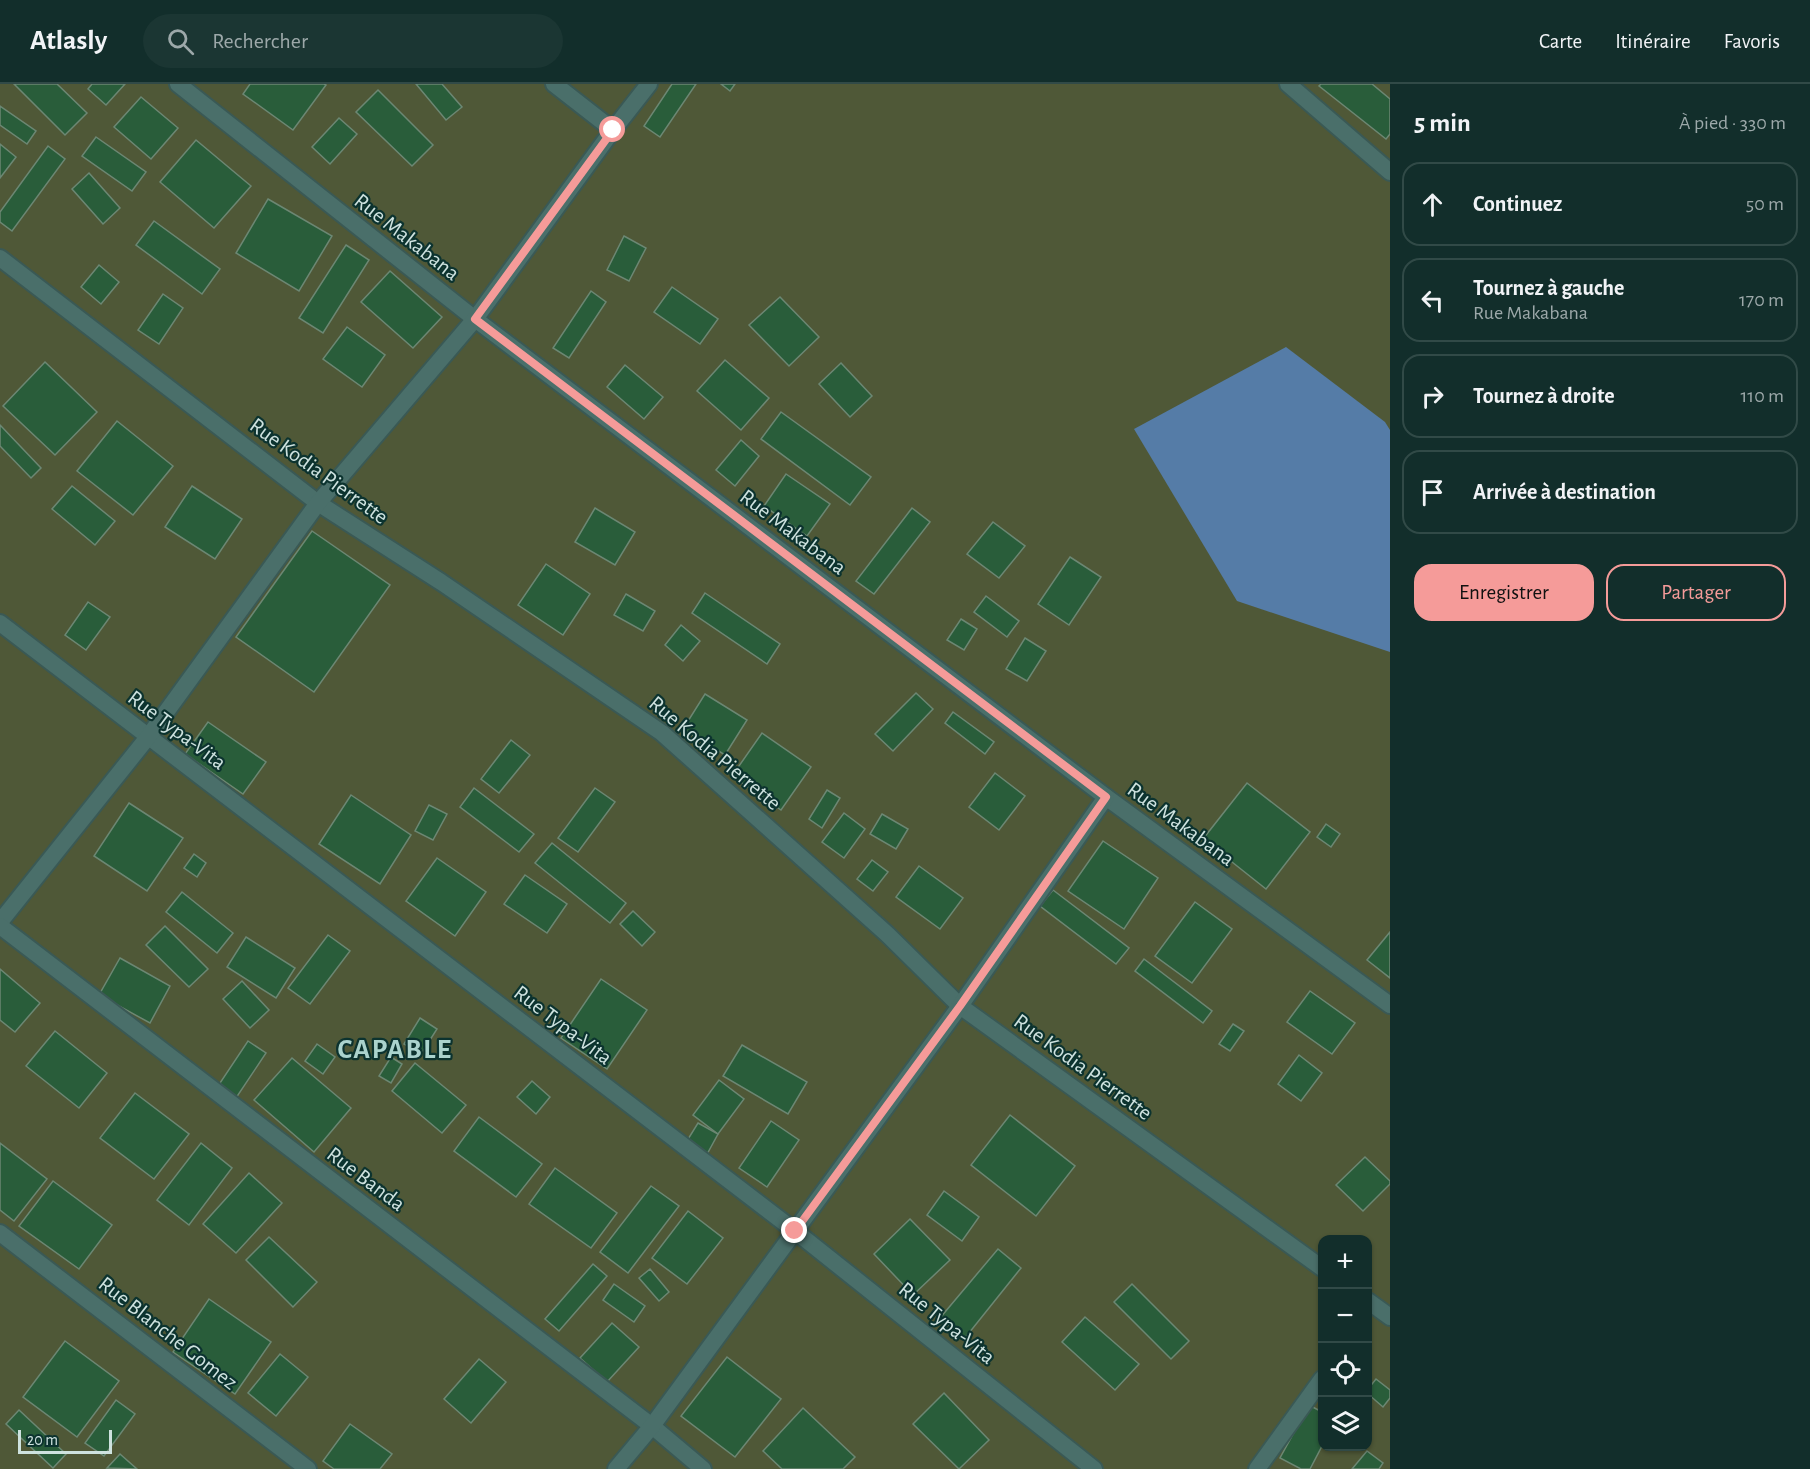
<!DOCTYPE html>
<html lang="fr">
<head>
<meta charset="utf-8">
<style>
	:root { --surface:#122e2b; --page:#1b3633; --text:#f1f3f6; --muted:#9ca8a9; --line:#314a47; --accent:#f59b99 }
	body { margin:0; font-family:"Alegreya Sans",sans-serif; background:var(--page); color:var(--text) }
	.controls { position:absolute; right:18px; bottom:18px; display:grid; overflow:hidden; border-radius:12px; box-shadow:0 2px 4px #0004 }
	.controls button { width:54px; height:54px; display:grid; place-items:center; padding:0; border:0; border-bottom:2px solid var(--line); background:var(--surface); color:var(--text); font:30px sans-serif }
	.scale { position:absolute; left:18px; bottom:15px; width:94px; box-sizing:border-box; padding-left:6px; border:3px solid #cee2df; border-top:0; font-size:16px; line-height:21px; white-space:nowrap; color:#cee2df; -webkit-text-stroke:4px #0c332f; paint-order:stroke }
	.stop { position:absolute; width:18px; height:18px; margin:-14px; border:4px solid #f59b99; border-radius:50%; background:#fff }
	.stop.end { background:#f59b99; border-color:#fff; box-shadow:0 2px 6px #0008 }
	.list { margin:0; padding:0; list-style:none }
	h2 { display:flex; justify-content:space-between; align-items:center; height:78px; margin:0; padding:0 24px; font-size:26px }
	h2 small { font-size:20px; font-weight:400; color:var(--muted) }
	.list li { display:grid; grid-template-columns:39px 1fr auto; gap:18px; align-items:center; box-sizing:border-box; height:84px; margin:0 12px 12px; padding:0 12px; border:2px solid var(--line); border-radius:18px }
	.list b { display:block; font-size:22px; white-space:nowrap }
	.list p { margin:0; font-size:20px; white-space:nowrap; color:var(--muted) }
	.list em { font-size:20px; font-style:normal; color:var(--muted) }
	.actions { display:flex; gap:12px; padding:18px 24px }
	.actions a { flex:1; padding:14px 0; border:2px solid var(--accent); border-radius:18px; text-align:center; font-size:21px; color:var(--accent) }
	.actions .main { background:var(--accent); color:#111 }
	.icon { flex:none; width:33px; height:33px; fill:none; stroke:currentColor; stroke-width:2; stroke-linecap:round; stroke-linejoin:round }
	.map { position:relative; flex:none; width:1390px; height:1385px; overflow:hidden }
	header { display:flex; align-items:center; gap:36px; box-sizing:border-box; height:84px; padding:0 30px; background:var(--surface); border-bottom:2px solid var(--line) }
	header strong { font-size:28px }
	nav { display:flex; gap:33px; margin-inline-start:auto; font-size:21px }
	.search { width:420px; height:54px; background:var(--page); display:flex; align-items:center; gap:15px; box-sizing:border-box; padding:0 21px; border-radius:33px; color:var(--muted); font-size:22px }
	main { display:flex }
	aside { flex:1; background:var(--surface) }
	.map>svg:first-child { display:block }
	.green { fill:#4f5837; fill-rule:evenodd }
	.water { fill:#557ca7 }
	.building { fill:#295d3a; stroke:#6c8773; stroke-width:1.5 }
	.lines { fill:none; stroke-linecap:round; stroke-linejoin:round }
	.minor-casing { stroke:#3a5955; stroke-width:20 }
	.minor { stroke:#4a6f6a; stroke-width:16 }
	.route { stroke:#f59b99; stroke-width:8 }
	.labels { text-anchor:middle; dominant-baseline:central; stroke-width:4.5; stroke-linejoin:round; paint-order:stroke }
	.street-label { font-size:22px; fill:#cee2df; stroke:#0c332f }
	.district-label { font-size:28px; font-weight:bold; letter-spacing:1.5px; fill:#abd3cd; stroke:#0c332f }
</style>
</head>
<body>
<header>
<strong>Atlasly</strong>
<div class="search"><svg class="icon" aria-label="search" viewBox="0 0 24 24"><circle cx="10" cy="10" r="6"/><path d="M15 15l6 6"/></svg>Rechercher</div>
<nav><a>Carte</a><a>Itinéraire</a><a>Favoris</a></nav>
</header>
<main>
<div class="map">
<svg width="1390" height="1385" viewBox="0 0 1390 1385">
	<rect width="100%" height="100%" fill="#183d39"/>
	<path class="green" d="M0,0H1390V1385H0ZM1322,1156H1368V1362H1322Z"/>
	<path class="water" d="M1286,263L1385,338L1390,346V568L1237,517L1134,345Z"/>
	<g class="building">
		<path d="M14,0H57L87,29L65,51Z"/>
		<path d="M92,0H125L106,21L88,5Z"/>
		<path d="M250,0H324L326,1L293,46L243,10Z"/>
		<path d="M416,0H442L462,23L446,36Z"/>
		<path d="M672,0H696L660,53L644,42Z"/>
		<path d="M721,0H735L730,7Z"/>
		<path d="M1321,0H1372L1390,15V50L1386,55L1319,2Z"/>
		<path d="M378,6L433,61L412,82L356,28Z"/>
		<path d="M141,13L178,44L151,75L114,43Z"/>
		<path d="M0,22L36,47L27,60L0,41Z"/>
		<path d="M339,34L357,50L330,80L312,63Z"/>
		<path d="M96,53L146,88L132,107L82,72Z"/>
		<path d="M196,56L251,102L214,144L160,98Z"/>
		<path d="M0,60L16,73L0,94Z"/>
		<path d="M48,62L65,75L12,147L0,138V128Z"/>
		<path d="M89,89L120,124L103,140L72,105Z"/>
		<path d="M268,115L332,152L299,207L236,169Z"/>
		<path d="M154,137L220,185L202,210L136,161Z"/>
		<path d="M624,152L646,164L629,197L607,186Z"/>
		<path d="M346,161L369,176L323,249L299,234Z"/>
		<path d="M99,181L119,198L101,220L81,203Z"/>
		<path d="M390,187L442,233L413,264L361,218Z"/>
		<path d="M672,203L718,235L700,260L654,228Z"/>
		<path d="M591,207L606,218L569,274L553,264Z"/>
		<path d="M163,210L183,224L159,260L138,246Z"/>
		<path d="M780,213L819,253L789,282L749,241Z"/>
		<path d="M347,243L385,271L362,303L323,275Z"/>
		<path d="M725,276L769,314L741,346L697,307Z"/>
		<path d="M45,278L97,328L55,371L3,322Z"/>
		<path d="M841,279L872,312L850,333L819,300Z"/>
		<path d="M625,281L663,313L644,335L607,303Z"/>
		<path d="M781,328L871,393L850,421L761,355Z"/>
		<path d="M117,337L173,382L133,431L77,387Z"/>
		<path d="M0,341L41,384L31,394L0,362Z"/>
		<path d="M741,356L759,372L735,402L716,386Z"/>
		<path d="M786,390L830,420L807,452L764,422Z"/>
		<path d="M72,402L115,437L95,461L52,425Z"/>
		<path d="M192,402L242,435L215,475L165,443Z"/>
		<path d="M595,424L635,448L615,481L575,458Z"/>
		<path d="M912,424L930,438L874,510L856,497Z"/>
		<path d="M993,438L1025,462L999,494L967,470Z"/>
		<path d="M312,447L390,501L314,608L236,553Z"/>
		<path d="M1070,473L1101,493L1069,541L1038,520Z"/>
		<path d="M546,480L590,510L563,551L518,521Z"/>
		<path d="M705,509L780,560L767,580L692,529Z"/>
		<path d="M626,510L655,527L643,547L614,531Z"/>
		<path d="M986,512L1019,537L1007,553L974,528Z"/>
		<path d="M88,518L110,533L86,566L65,551Z"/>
		<path d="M961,535L977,545L964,566L947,556Z"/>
		<path d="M681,541L700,557L683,577L665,561Z"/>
		<path d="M1025,554L1046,567L1027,597L1006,585Z"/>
		<path d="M916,609L933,625L893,667L875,650Z"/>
		<path d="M705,610L747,636L725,671L683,645Z"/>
		<path d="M953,628L994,658L985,670L945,639Z"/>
		<path d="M208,638L266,678L243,710L185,670Z"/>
		<path d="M762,649L811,683L781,726L732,692Z"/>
		<path d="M511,656L530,671L499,709L481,695Z"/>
		<path d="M995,689L1025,712L999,746L969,723Z"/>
		<path d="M1247,699L1310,748L1266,805L1203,755Z"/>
		<path d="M474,704L534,750L519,768L460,723Z"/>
		<path d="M595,704L615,718L578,768L558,754Z"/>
		<path d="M827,706L840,714L822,744L809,735Z"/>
		<path d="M351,711L411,751L380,800L319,760Z"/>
		<path d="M129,719L183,754L147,807L94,772Z"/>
		<path d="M429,721L447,730L433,756L415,747Z"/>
		<path d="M844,729L865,745L844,774L822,758Z"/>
		<path d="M882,730L908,745L896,765L870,750Z"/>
		<path d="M1326,740L1340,750L1331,763L1317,753Z"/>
		<path d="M1103,757L1158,794L1124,845L1068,807Z"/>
		<path d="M552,759L626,819L610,839L535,779Z"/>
		<path d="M194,770L206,779L197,793L184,784Z"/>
		<path d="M437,774L486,808L455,852L406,817Z"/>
		<path d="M872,776L888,788L873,807L857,795Z"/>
		<path d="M919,782L963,814L940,845L896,813Z"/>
		<path d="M525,791L567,820L547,849L504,820Z"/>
		<path d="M1053,806L1129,864L1116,880L1040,822Z"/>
		<path d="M182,808L233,849L217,869L166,828Z"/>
		<path d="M1195,818L1232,845L1192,899L1155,872Z"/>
		<path d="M633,827L655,848L642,862L620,840Z"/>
		<path d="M165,842L208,885L189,903L146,861Z"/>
		<path d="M1390,848V894L1367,876Z"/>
		<path d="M328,851L350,867L310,920L288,904Z"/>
		<path d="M246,853L295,884L276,914L227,883Z"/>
		<path d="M120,874L170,902L150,939L99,911Z"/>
		<path d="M1144,875L1212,927L1203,939L1135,887Z"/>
		<path d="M0,885L40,919L15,948L0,936Z"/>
		<path d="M601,895L647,926L607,985L561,954Z"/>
		<path d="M242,897L269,926L250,944L223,915Z"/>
		<path d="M1310,907L1355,939L1332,970L1287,938Z"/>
		<path d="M420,934L437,945L421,970L404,960Z"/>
		<path d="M1233,940L1244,947L1230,967L1219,960Z"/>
		<path d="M55,947L107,989L79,1024L26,982Z"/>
		<path d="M248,957L266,969L236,1014L218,1002Z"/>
		<path d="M317,960L335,973L323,990L305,977Z"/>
		<path d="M742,961L807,998L788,1030L723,992Z"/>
		<path d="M1299,971L1322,989L1301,1017L1278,1000Z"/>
		<path d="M391,973L402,980L391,999L379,992Z"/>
		<path d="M292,974L351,1024L314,1068L254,1016Z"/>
		<path d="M415,979L466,1021L442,1049L392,1007Z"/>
		<path d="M719,996L744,1015L718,1050L693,1031Z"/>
		<path d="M532,997L550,1013L536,1030L517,1013Z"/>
		<path d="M135,1009L189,1050L154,1095L100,1054Z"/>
		<path d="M1010,1031L1075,1082L1036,1132L971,1081Z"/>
		<path d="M479,1033L542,1080L516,1113L454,1067Z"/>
		<path d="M771,1037L799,1056L767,1103L739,1084Z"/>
		<path d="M698,1039L718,1050L706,1072L685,1060Z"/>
		<path d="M0,1059L47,1095L14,1137L0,1126Z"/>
		<path d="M201,1059L232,1084L189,1141L157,1116Z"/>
		<path d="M1365,1073L1390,1097V1100L1363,1127L1336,1101Z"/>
		<path d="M555,1084L617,1129L591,1164L529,1120Z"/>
		<path d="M249,1089L282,1119L236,1169L203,1140Z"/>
		<path d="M53,1097L112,1141L79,1185L19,1142Z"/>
		<path d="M651,1102L679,1122L628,1189L600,1168Z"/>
		<path d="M944,1107L979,1133L962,1157L927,1131Z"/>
		<path d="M688,1127L723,1154L687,1200L652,1174Z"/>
		<path d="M910,1135L950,1176L913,1211L874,1170Z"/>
		<path d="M269,1153L317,1198L293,1223L246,1176Z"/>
		<path d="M998,1165L1021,1184L965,1254L940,1234Z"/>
		<path d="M593,1180L607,1192L559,1247L545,1235Z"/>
		<path d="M650,1185L669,1208L659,1217L639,1194Z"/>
		<path d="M614,1200L645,1222L634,1238L603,1216Z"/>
		<path d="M1132,1200L1189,1257L1171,1275L1114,1218Z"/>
		<path d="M209,1215L271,1258L235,1310L173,1268Z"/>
		<path d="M1085,1233L1139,1280L1115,1306L1062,1258Z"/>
		<path d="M612,1239L639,1263L607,1298L580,1274Z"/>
		<path d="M65,1257L119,1297L77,1353L23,1313Z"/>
		<path d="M280,1270L308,1293L276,1332L248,1309Z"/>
		<path d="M727,1273L781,1315L735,1373L681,1332Z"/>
		<path d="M479,1275L506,1298L471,1339L444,1315Z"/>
		<path d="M1376,1295L1390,1306V1314L1383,1323L1368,1310V1305Z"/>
		<path d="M944,1309L989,1356L959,1385L913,1340Z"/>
		<path d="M116,1316L135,1330L104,1372L85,1359Z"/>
		<path d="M1309,1321L1322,1328V1362L1310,1385H1301L1280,1374Z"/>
		<path d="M803,1324L855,1373L843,1385H782L763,1367Z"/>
		<path d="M19,1326L66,1370L53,1384L6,1340Z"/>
		<path d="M350,1340L392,1370L380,1385H334L323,1377Z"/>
		<path d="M1367,1367L1383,1379L1379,1385H1352Z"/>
		<path d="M120,1370L137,1385L107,1384Z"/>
	</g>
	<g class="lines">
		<g class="minor-casing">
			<g id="minor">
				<path d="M178,0L475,235L1106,713L1390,921"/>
				<path d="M554,0L613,46"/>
				<path d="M1288,0L1390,88"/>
				<path d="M0,174L318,419L441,498L662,649L887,850L960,922L1322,1184"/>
				<path d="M0,539L795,1147L1094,1385"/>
				<path d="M0,838L148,653L318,419L475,235L613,46L649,0"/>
				<path d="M0,842L652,1342L703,1385"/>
				<path d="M0,1149L308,1385"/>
				<path d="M1368,1217L1390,1233"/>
				<path d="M616,1385L652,1342L960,922L1106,713"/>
				<path d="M1257,1385L1322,1295"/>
			</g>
		</g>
		<use href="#minor" class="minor"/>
	</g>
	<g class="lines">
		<path class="route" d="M613,46L475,235L1106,713L960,922L795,1147"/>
	</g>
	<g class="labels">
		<g class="street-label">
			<text transform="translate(407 153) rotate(38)">Rue Makabana</text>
			<text transform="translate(319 387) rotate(36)">Rue Kodia Pierrette</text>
			<text transform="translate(793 448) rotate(37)">Rue Makabana</text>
			<text transform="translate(177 646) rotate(37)">Rue Typa-Vita</text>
			<text transform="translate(715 669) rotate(40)">Rue Kodia Pierrette</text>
			<text transform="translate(1181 740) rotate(36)">Rue Makabana</text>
			<text transform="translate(563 941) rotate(37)">Rue Typa-Vita</text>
			<text transform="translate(1083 983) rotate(36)">Rue Kodia Pierrette</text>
			<text transform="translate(366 1095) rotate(37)">Rue Banda</text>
			<text transform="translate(947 1239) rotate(39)">Rue Typa-Vita</text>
			<text transform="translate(168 1249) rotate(38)">Rue Blanche Gomez</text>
		</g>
		<g class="district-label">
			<text x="395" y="966">CAPABLE</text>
		</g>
	</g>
</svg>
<div class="controls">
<button>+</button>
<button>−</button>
<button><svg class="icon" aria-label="locate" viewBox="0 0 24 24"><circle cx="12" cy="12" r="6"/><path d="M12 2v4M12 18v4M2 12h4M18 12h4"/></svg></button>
<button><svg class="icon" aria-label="layers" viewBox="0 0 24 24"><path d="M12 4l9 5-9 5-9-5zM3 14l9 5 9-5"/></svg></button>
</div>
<div class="scale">20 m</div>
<div class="stop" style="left:613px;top:46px"></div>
<div class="stop end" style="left:795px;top:1147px"></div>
</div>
<aside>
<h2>5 min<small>À pied · 330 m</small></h2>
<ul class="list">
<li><svg class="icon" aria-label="ahead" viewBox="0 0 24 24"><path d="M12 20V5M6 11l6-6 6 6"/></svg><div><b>Continuez</b></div><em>50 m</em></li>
<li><svg class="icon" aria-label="left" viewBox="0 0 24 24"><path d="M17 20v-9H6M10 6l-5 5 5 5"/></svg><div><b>Tournez à gauche</b><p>Rue Makabana</p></div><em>170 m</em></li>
<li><svg class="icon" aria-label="right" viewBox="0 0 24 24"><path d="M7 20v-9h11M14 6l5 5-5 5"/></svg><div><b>Tournez à droite</b></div><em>110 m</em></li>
<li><svg class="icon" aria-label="arrive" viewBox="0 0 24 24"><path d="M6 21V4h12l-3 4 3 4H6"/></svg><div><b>Arrivée à destination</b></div></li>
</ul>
<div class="actions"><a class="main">Enregistrer</a><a>Partager</a></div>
</aside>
</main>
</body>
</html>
